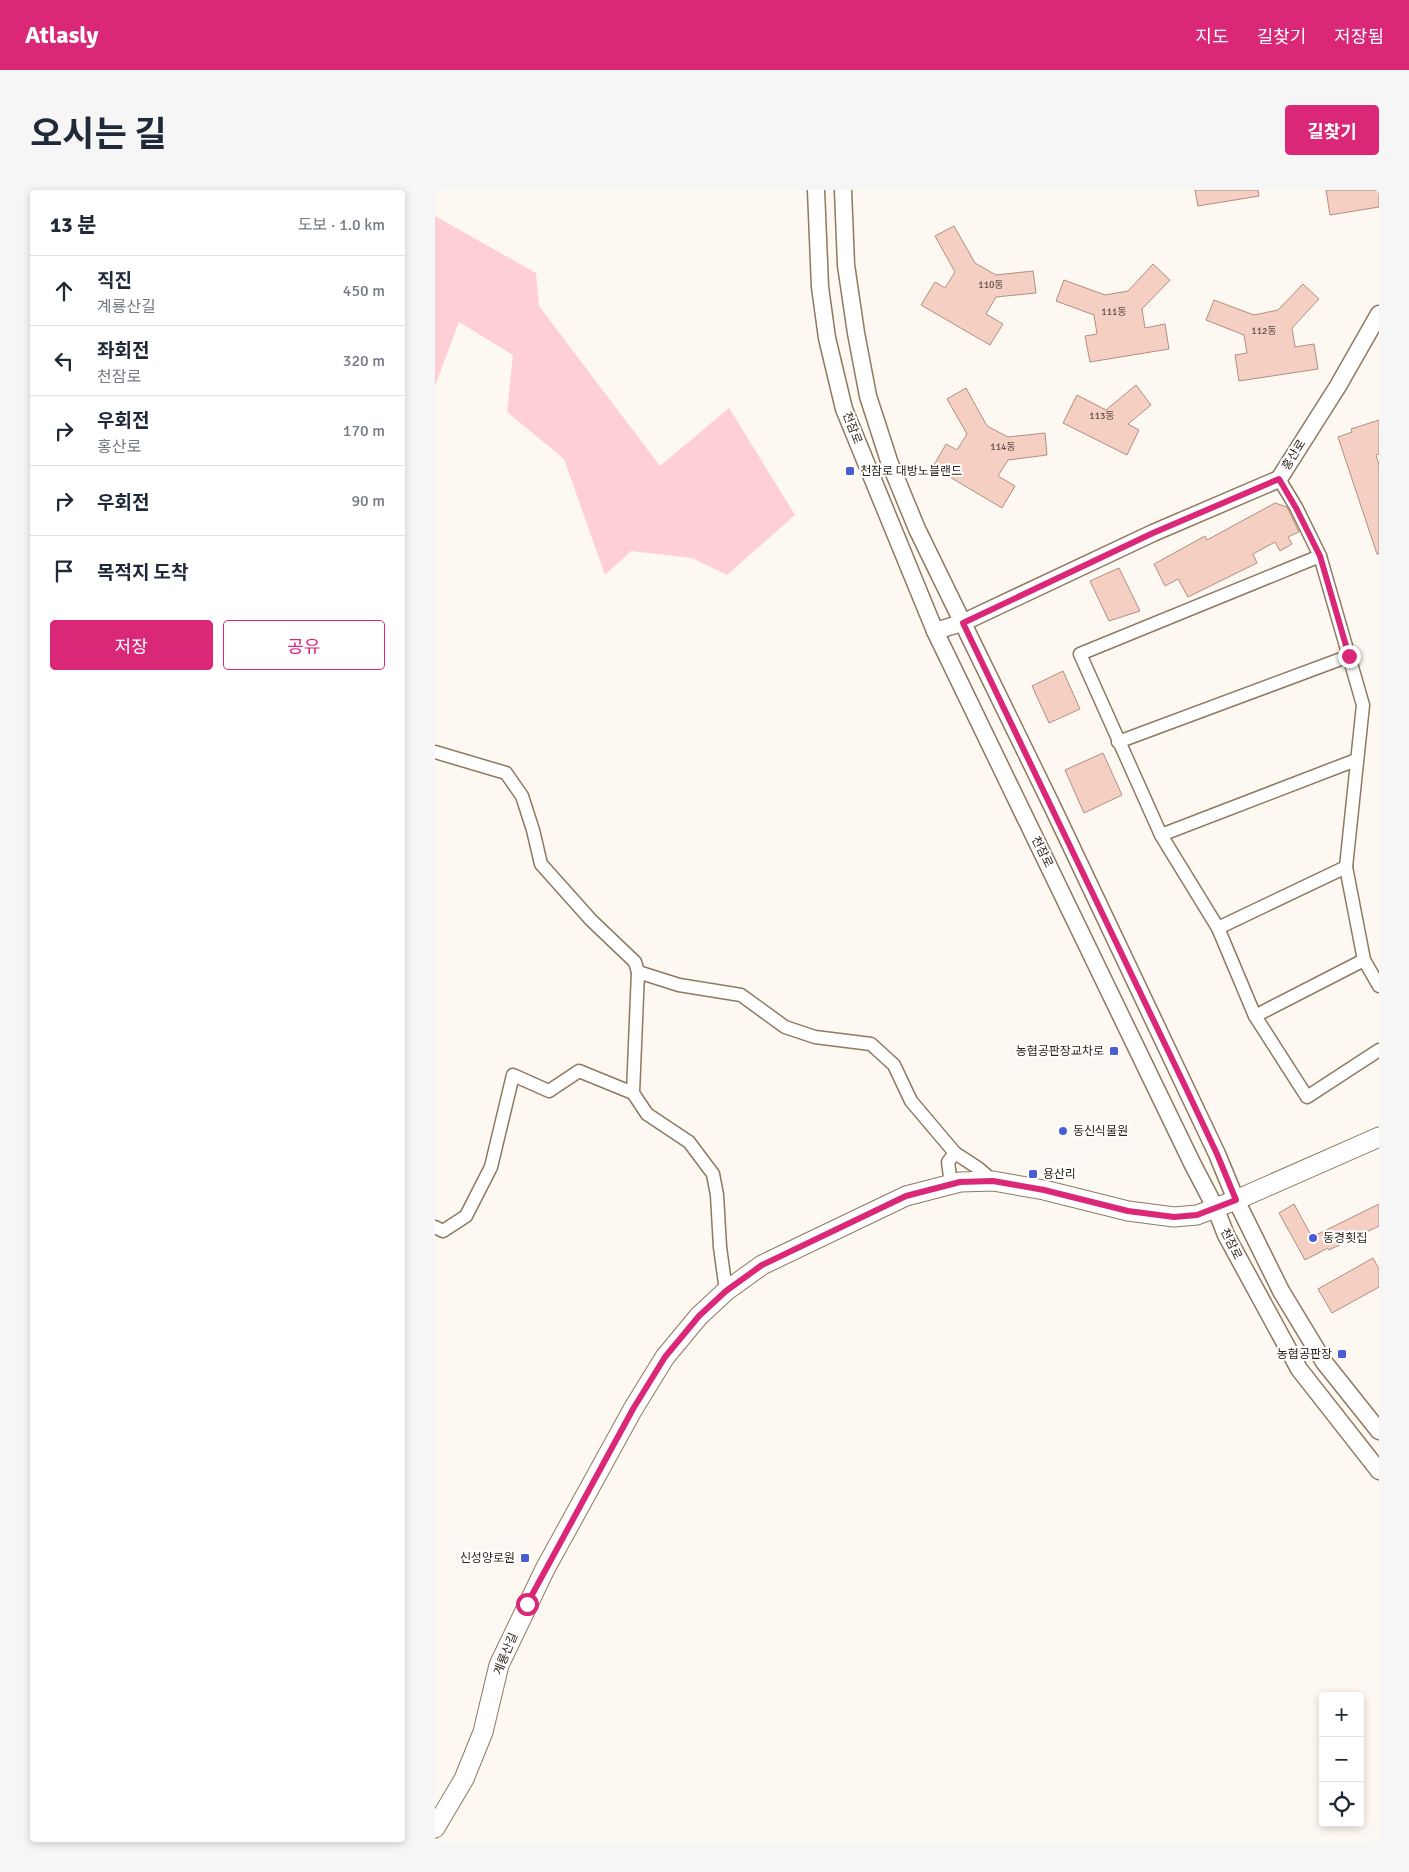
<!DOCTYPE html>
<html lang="ko">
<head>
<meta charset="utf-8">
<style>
	:root { --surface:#fff; --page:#f6f6f7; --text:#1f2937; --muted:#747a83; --line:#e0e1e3; --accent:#db2777 }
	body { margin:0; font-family:Signika,"Noto Sans KR",sans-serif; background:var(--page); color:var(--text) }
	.controls { position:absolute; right:15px; bottom:15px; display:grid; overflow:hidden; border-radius:5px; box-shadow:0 2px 8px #0003 }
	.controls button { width:45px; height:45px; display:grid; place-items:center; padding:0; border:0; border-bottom:1px solid var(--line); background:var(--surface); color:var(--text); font:25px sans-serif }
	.stop { position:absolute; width:15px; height:15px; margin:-11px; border:4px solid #db2777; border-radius:50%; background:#fff }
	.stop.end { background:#db2777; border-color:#fff; box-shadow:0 1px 5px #0008 }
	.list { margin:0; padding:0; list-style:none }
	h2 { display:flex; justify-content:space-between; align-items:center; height:65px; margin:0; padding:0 20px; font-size:21px }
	h2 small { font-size:16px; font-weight:400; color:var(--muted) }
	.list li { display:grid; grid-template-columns:32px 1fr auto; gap:15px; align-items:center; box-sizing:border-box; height:70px; padding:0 20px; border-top:1px solid var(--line) }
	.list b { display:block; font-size:19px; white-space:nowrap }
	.list p { margin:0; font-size:16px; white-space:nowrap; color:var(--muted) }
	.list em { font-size:16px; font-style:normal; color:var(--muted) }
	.actions { display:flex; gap:10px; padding:15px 20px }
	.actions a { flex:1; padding:11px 0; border:1px solid var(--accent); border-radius:5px; text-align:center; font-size:18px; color:var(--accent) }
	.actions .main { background:var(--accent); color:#fff }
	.icon { flex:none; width:28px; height:28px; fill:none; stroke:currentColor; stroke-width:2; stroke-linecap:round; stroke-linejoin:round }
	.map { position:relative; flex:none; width:944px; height:1652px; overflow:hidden; border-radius:5px }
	header { display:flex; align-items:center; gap:30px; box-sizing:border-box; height:70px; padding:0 25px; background:var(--accent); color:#fff }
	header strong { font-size:24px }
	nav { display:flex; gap:28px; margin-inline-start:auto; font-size:18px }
	.intro { display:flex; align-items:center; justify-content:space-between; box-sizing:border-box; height:120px; padding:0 30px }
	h1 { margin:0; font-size:35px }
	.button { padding:12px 22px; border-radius:5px; background:var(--accent); color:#fff; font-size:18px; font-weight:700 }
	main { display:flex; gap:30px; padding:0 30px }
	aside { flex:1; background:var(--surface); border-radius:5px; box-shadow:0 2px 8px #0003 }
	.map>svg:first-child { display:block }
	.green { fill:#ffcfd7 }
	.building { fill:#f6cfc3; stroke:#b28e82 }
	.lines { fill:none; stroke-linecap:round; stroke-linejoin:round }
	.minor-casing { stroke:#8f795f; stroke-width:15 }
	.tertiary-casing { stroke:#8f795f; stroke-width:19 }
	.secondary-casing { stroke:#8f795f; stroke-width:21 }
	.minor { stroke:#fff; stroke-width:12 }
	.tertiary { stroke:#fff; stroke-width:16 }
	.secondary { stroke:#fff; stroke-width:19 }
	.route { stroke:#db2777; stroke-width:6 }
	.poi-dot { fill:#4a5ed3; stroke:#fff; stroke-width:2 }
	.labels { text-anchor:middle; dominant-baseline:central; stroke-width:4; stroke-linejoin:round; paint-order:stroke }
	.number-label { font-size:10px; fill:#5f4e44 }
	.street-label { font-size:12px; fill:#2d2319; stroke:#fff }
	.poi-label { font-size:12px; fill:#2d2319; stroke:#fff; text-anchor:start }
</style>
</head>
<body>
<header>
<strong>Atlasly</strong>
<nav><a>지도</a><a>길찾기</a><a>저장됨</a></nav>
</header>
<div class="intro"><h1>오시는 길</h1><a class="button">길찾기</a></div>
<main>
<aside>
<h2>13 분<small>도보 · 1.0 km</small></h2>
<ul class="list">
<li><svg class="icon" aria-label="ahead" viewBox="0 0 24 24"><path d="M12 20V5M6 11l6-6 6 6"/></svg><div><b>직진</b><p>계룡산길</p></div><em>450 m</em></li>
<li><svg class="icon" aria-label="left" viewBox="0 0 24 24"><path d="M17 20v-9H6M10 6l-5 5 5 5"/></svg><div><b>좌회전</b><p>천잠로</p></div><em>320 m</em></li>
<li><svg class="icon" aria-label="right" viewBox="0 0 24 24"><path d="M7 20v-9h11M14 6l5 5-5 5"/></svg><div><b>우회전</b><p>홍산로</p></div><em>170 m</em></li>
<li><svg class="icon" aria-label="right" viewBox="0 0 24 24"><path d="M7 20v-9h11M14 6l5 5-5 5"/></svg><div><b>우회전</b></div><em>90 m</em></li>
<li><svg class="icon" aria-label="arrive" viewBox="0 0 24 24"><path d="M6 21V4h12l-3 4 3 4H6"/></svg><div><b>목적지 도착</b></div></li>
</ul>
<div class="actions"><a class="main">저장</a><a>공유</a></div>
</aside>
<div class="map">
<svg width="944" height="1652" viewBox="0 0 944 1652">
	<rect width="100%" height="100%" fill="#fdf8f2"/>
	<path class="green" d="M0,26L101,83L104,116L225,276L294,218L360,325L292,385L257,368L196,361L170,385L129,269L72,222L78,165L24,132L0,196Z"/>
	<g class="building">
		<path d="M760,0H823L824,6L763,16Z"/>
		<path d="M891,0H944V17L895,25Z"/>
		<path d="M519,36L540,73L561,85L598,81L601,103L561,107L551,124L568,134L555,155L486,115L500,92L510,98L520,82L500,46Z"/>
		<path d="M718,74L735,90L707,119L710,138L730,134L734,159L655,172L650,146L662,144L659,125L621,111L629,90L670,105L693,101Z"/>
		<path d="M868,94L884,109L857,138L860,157L879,154L883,179L804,191L800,165L812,163L809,145L771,130L779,110L819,125L843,120Z"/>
		<path d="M701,195L716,215L693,234L704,240L692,265L628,233L642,205L671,220Z"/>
		<path d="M531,198L552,236L573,247L610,243L612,265L573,270L563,286L580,296L567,318L498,277L511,254L522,260L532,244L512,209Z"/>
		<path d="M944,230V264L941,265L944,275V364H942L903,247L917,242L916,239Z"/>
		<path d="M840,313L852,317L864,342L853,347L857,354L845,361L840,352L818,364L822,373L753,407L743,389L730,396L719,374L770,346L772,350Z"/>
		<path d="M684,378L705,421L674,431L655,391Z"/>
		<path d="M628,481L645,519L614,533L597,496Z"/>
		<path d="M668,563L687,605L649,623L630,580Z"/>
		<path d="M859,1014L877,1047L944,1014V1036L894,1060L893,1058L870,1070L844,1023Z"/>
		<path d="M938,1068L944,1079V1097L897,1123L883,1099Z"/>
	</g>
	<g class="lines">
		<g class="minor-casing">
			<g id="minor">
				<path d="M844,289L861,317L885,366L928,515L911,677L929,770L944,796"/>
				<path d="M885,366L645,464L726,645L783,738L820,826L872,907L944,860"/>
				<path d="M683,552L914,466"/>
				<path d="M0,562L71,583L87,606L98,640L106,674L156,730L200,772L203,782L198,903L212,924L254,952L278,984L282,1005L285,1057L291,1101"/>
				<path d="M726,645L921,570"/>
				<path d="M783,738L911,677"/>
				<path d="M203,782L244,795L306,805L350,837L380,847L436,854L459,875L476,911L520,963L543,978L558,991"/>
				<path d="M820,826L929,770"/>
				<path d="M516,994L513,972L520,963"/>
				<path d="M0,1037L8,1041L31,1026L56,977L78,885L114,901L144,881L198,903"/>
			</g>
		</g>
		<g class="tertiary-casing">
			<g id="tertiary">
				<path d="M381,0L385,97L392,148L409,219L500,441L758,975L780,1017L791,1045L864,1179L944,1281"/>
				<path d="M408,0L411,75L421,143L433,206L454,271L482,339L618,618L782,964L801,1010L846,1101L889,1172L944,1241"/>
				<path d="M500,441L527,433L718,343L844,289L903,196L944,124"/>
			</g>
		</g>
		<g class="secondary-casing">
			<path id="secondary" d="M0,1638L29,1589L48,1542L64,1475L110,1379L198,1219L230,1167L264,1126L291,1101L327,1075L471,1006L525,992L558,991L609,1000L693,1021L739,1027L762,1025L801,1010L944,947"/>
		</g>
		<use href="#minor" class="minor"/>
		<use href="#tertiary" class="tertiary"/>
		<use href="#secondary" class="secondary"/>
	</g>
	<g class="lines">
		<path class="route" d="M92,1414L198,1219L230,1167L264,1126L291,1101L327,1075L471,1006L525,992L558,991L609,1000L693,1021L739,1027L762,1025L801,1010L782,964L750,896L528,433L718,343L844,289L861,318L885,366L914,466"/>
	</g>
	<g class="poi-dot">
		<rect x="410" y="276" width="10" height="10" rx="2.5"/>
		<rect x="674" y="856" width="10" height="10" rx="2.5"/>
		<circle cx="628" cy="941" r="5"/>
		<rect x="593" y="979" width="10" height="10" rx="2.5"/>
		<circle cx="878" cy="1048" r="5"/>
		<rect x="902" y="1159" width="10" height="10" rx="2.5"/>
		<rect x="85" y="1363" width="10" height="10" rx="2.5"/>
	</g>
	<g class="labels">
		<g class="number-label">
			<text x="556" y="95">110동</text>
			<text x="679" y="122">111동</text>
			<text x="829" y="141">112동</text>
			<text x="667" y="226">113동</text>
			<text x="568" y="257">114동</text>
		</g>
		<g class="street-label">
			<text transform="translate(417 238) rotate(69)">천잠로</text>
			<text transform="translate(859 265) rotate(-58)">홍산로</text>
			<text transform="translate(607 662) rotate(64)">천잠로</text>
			<text transform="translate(796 1054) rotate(64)">천잠로</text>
			<text transform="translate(71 1464) rotate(-68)">계룡산길</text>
		</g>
		<g class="poi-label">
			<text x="425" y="281">천잠로 대방노블랜드</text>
			<text x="669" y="861" text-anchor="end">농협공판장교차로</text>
			<text x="638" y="941">동신식물원</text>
			<text x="608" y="984">용산리</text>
			<text x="888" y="1048">동경횟집</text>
			<text x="897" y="1164" text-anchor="end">농협공판장</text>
			<text x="80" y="1368" text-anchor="end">신성양로원</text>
		</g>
	</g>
</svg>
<div class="controls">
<button>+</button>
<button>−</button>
<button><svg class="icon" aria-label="locate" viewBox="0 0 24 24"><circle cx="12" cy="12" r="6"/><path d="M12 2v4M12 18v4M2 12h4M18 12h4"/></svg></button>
</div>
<div class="stop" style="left:92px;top:1414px"></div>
<div class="stop end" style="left:914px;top:466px"></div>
</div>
</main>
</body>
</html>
